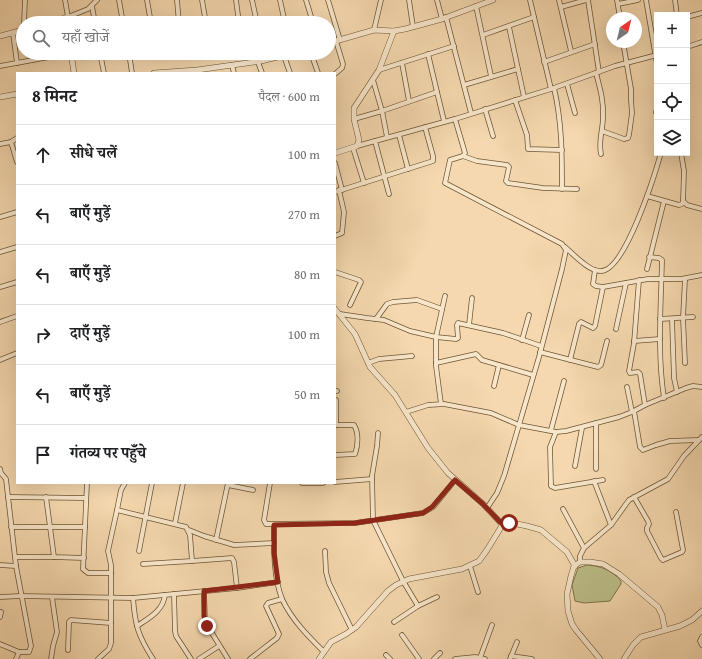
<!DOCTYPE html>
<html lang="hi">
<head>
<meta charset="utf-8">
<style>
	:root { --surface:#fff; --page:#f2f2f2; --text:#202124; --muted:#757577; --line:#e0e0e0 }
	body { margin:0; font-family:"Gentium Book Plus","Noto Serif Devanagari",serif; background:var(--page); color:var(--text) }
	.controls { position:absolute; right:12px; top:12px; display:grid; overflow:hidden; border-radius:0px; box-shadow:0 4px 16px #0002 }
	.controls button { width:36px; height:36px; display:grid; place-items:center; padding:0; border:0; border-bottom:1px solid var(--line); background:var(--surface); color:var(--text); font:20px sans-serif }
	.compass { position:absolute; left:606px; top:12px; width:36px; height:36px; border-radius:50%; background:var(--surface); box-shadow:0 4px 16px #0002; rotate:35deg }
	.stop { position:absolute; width:12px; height:12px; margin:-9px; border:3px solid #8f2418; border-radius:50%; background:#fff }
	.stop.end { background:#8f2418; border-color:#fff; box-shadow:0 1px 4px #0008 }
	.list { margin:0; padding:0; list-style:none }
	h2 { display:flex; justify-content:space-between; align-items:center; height:52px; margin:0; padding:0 16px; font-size:17px }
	h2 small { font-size:13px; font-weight:400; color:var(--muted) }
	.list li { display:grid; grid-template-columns:26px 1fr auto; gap:12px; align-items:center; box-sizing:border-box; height:60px; padding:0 16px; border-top:1px solid var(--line) }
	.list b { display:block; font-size:15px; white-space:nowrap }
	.list em { font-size:13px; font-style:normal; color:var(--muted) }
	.icon { flex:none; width:22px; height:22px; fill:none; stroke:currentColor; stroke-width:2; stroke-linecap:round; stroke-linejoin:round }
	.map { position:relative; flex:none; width:702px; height:659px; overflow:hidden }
	.search { position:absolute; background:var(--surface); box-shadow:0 4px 16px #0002; left:16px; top:16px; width:320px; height:44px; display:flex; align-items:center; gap:10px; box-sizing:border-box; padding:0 14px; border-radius:22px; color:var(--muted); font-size:15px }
	.panel { position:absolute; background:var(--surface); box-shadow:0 4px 16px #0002; left:16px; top:72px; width:320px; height:412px; border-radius:0px }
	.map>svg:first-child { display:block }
	.green { fill:#bcbf8b; stroke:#7e744a }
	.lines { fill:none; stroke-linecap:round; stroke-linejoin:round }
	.minor-casing { stroke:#6e5632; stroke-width:5.5 }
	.tertiary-casing { stroke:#6e5632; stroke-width:6 }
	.minor { stroke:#f8e6cb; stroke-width:4 }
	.tertiary { stroke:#f8e6cb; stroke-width:5 }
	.route { stroke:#8f2418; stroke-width:5 }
</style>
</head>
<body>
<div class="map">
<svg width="702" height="659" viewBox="0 0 702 659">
	<rect width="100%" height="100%" fill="#f5d8af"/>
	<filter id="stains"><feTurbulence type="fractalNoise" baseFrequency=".005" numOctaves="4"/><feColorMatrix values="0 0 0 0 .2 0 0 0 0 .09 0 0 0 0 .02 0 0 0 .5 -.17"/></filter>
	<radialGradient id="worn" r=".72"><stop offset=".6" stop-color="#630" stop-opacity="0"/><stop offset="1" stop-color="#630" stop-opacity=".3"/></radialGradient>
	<path class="green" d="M587,565C601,566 612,570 621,581V584L610,601L584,603L575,601L572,585L578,568Z"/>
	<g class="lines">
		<g class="minor-casing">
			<g id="minor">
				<path d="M65,0L68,17L88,9L97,0"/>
				<path d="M119,0L123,23"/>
				<path d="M147,0L151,23"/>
				<path d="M177,0L179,23"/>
				<path d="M202,0L206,23"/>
				<path d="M236,0L239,23"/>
				<path d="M252,0L257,23"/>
				<path d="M280,0L285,23"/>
				<path d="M306,0L313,23"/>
				<path d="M328,0L340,40"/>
				<path d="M409,0L413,27"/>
				<path d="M437,0L442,19"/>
				<path d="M530,0L551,89"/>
				<path d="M559,0L571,51"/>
				<path d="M588,0L599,72"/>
				<path d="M617,0L620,18"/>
				<path d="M646,0L657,64"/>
				<path d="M675,0L677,15"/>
				<path d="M618,4L638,0"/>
				<path d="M92,6L95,23"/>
				<path d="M476,6L491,76"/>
				<path d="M561,7L586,0"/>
				<path d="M446,17L471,113"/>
				<path d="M687,17L702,13"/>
				<path d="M24,23L25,0"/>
				<path d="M509,27L524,97"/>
				<path d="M374,30L381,0"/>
				<path d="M13,33L17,63"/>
				<path d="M483,35L534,17"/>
				<path d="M687,47L702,42"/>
				<path d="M100,53L104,73"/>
				<path d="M129,53L132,73"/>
				<path d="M263,53L265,60"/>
				<path d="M311,53L318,73"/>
				<path d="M428,54L437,92"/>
				<path d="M284,56L290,73"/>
				<path d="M258,62L262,73"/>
				<path d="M544,62L595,44"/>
				<path d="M402,63L409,101"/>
				<path d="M232,65L234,73"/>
				<path d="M0,66L71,53"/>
				<path d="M379,70L454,46"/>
				<path d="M596,73C600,88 604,102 603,117C603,131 598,140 601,154"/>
				<path d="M335,74L342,68L343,64L336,41"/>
				<path d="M373,80L382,111L387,137"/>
				<path d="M567,84L575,113"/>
				<path d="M464,85L518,69"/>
				<path d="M554,88C562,122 562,155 562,189"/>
				<path d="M515,100L527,135L528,149L562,150"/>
				<path d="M485,109L493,136"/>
				<path d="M656,112L657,109"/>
				<path d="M354,119L382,111L437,92L444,121"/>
				<path d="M455,119L465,153L463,156L450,160L445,183L562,244L566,250L562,269L539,357L504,476L497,493L487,508"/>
				<path d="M602,131L624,139L628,138L629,135L632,113L631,100V89L623,42"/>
				<path d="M399,135L408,169"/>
				<path d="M375,141L389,194"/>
				<path d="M11,142L17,162"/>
				<path d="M0,144L11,142L17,138"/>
				<path d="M357,146L455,119L551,89L615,66L657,55"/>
				<path d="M353,148L364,183"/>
				<path d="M681,153L684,171L683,201L687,205L702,209"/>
				<path d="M463,156L477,161L507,165L509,167L506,181L508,183L543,188L577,189"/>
				<path d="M335,163L342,190"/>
				<path d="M335,192L433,161V156L425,127"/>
				<path d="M647,196L679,205L682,204L683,201"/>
				<path d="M0,217L17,212"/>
				<path d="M335,236L342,233L344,212L339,190"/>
				<path d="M565,247C574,255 590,272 601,271C625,271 655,174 661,153"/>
				<path d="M0,252L17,247"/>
				<path d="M649,257L659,258L662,260C661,306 657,352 664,398"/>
				<path d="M647,269L664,201"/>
				<path d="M595,270L593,284L596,286L603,287L648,279H681L702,275"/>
				<path d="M335,272L359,280L361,282L350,305"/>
				<path d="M685,279L683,318L685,363"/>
				<path d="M639,280L634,343L629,371L630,373L638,372L640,374L645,405"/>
				<path d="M0,287L17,282"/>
				<path d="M340,314L367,318L384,320L410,331L436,337L456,339L458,338L457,325L458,323L503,333L541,346"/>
				<path d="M376,319L387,304L393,302L417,300L442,309"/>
				<path d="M660,319L693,317"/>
				<path d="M672,319L674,378L677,392"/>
				<path d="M0,322L17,316"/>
				<path d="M469,325L472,298"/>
				<path d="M616,329L626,283"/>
				<path d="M522,340L529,315"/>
				<path d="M634,341L660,339"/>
				<path d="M540,352L598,367L601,365L607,341"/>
				<path d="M0,360L17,353"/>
				<path d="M570,360L579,324L581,322L593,328L595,326L603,287"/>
				<path d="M368,363L379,359L412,356"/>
				<path d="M436,363L476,354L482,360L533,375"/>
				<path d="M494,386L499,365"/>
				<path d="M627,387L632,412"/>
				<path d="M335,391H337"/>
				<path d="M336,400V425"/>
				<path d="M441,404L436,366V337L445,296"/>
				<path d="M634,411L640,447L643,450L656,445L670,441L699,440"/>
				<path d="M406,412L428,405L444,404L491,413L519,425L556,432L566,431L619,417L632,412L645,405L686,388L693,386L702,387"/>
				<path d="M335,425H354C359,433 358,446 355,454L335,455"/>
				<path d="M551,430L564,381"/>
				<path d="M556,432L550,447L551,486L555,488L603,480"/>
				<path d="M378,433L377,446L372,476L373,520L403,581L418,606"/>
				<path d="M575,466L582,428"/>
				<path d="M0,469L1,473L6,479L16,566L31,646L29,652H19L0,644"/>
				<path d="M596,469V423"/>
				<path d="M594,481L611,525"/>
				<path d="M335,482L372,479"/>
				<path d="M87,483L83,569L88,573H111"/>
				<path d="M270,483L264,520L266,524L355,523L423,513L433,507L455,480"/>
				<path d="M302,483H323"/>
				<path d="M228,485L253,490"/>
				<path d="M8,497L86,498"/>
				<path d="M46,497L54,557L84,558"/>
				<path d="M634,497L648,521L649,524L647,528V531L661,558L663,560L682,552L683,550L676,512"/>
				<path d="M563,509L584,548"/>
				<path d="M175,523L183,483"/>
				<path d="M11,527H85"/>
				<path d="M189,530L204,536L234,545L274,543"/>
				<path d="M216,540L228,483"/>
				<path d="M139,551L152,483"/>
				<path d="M325,551L326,572L329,583L352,630"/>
				<path d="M16,557H54"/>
				<path d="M580,562V556L584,548L611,525L629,500L668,479L684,456L702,437"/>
				<path d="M143,564L192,561"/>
				<path d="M0,565L16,566"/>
				<path d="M470,566L478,592"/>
				<path d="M237,588L278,582"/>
				<path d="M204,591L205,621L210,630L228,659"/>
				<path d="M174,594L175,631L176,636L191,659"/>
				<path d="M0,597L21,596L133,598L237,588L234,562L232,558L192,561L190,535L186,527L117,510L121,490L125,483"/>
				<path d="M133,598C135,625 138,636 153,659"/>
				<path d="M282,599C292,620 307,635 324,652"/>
				<path d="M0,617L1,612"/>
				<path d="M394,622L418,606L437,597"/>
				<path d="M137,626C149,618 163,611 165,595"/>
				<path d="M402,635L419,659"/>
				<path d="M702,637L700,641L702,645"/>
				<path d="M68,650L69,622L71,620L111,623"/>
				<path d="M386,655L390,659"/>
				<path d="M511,656L532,659"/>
				<path d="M480,658L492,625"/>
				<path d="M16,659L19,652"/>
				<path d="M51,659L53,646L57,632L52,597"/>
				<path d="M98,659L109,649L111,643V565L108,551L117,510"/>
				<path d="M199,659L219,646"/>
				<path d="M250,659L277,638L279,634L266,606L268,603L282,599C273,575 274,549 274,525"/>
				<path d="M434,659L440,653"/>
				<path d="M455,659L475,657L485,659"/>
				<path d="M510,659L517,642"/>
			</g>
		</g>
		<g class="tertiary-casing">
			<g id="tertiary">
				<path d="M48,23L68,17V23"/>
				<path d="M0,36L23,30"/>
				<path d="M329,43L374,30L394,31L405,29L442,19L493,0"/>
				<path d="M71,53L74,73"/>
				<path d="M154,73L197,70L261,61L294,53"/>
				<path d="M0,97L17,94"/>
				<path d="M335,153L357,146L359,140L354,119V108L379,70L394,31"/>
				<path d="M335,309L355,334L370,367L395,395L428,448L448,473L483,504L500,522L503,524L512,523L527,526L541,530L567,552L575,566"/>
				<path d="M319,659L331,642L346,634L356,627L388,591L396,585L409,579L462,569L479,561L487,550L503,524"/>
				<path d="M600,659L576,630L572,624L568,611L567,594L571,576L574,566L580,562H590L603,564L619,574L658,607L662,615L665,630"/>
				<path d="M624,659L633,645L641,637L680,626L692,620L702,611"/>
			</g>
		</g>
		<use href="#minor" class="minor"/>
		<use href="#tertiary" class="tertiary"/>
	</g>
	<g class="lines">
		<path class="route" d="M207,626L204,616V591L278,582L274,553V525L355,523L423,513L432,507L455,480L483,504L500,522L503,524L509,523"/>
	</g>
	<rect width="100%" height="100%" filter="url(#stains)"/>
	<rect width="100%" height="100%" fill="url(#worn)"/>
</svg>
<div class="controls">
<button>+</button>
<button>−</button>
<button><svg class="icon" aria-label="locate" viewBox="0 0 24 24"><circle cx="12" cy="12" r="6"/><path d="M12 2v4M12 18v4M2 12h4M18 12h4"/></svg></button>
<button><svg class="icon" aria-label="layers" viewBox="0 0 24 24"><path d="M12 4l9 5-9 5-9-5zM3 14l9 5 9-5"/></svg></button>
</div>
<svg class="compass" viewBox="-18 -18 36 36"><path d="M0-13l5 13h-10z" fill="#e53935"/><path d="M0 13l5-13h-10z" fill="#757577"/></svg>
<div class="stop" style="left:509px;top:523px"></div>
<div class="stop end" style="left:207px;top:626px"></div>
<div class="search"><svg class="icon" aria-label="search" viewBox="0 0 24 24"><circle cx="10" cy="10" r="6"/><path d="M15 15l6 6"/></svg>यहाँ खोजें</div>
<section class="panel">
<h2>8 मिनट<small>पैदल · 600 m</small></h2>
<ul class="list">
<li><svg class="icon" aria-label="ahead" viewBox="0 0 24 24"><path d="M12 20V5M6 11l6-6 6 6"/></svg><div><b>सीधे चलें</b></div><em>100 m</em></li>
<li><svg class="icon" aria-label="left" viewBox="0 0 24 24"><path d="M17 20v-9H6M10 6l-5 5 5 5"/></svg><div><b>बाएँ मुड़ें</b></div><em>270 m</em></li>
<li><svg class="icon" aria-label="left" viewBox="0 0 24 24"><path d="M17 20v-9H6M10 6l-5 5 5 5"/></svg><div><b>बाएँ मुड़ें</b></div><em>80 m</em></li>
<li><svg class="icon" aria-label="right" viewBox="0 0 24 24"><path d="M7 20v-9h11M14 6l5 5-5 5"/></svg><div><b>दाएँ मुड़ें</b></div><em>100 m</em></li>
<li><svg class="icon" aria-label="left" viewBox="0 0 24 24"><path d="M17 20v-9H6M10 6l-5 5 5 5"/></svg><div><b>बाएँ मुड़ें</b></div><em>50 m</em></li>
<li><svg class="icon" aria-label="arrive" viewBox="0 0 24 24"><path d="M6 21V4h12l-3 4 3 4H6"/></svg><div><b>गंतव्य पर पहुँचे</b></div></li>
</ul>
</section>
</div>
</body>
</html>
